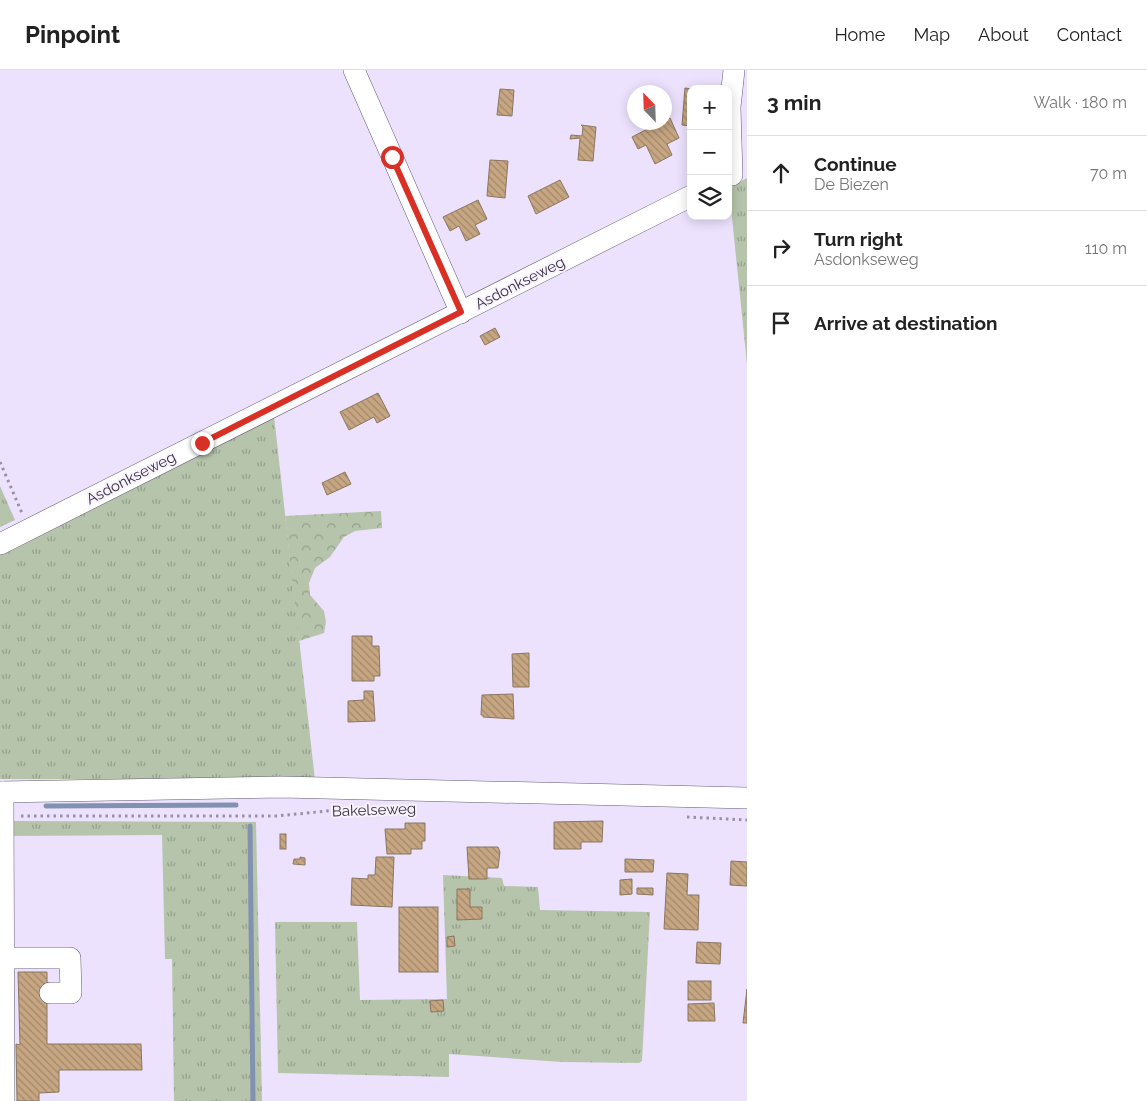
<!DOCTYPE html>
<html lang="en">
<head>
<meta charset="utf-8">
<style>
	:root { --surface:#fff; --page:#f6f6f6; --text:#222; --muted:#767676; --line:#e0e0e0 }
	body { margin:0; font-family:Raleway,sans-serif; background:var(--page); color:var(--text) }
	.controls { position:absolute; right:15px; top:15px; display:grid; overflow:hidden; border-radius:10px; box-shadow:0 2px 12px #0003 }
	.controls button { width:45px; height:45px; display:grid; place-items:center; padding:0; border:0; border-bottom:1px solid var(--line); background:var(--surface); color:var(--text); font:25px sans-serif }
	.compass { position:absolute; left:627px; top:15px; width:45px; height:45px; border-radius:50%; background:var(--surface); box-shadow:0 2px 12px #0003; rotate:337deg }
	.stop { position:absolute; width:15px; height:15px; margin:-11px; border:4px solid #d93025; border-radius:50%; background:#fff }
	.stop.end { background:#d93025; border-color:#fff; box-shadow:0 1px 5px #0008 }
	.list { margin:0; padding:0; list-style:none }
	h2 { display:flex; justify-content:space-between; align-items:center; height:65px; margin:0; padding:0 20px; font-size:21px }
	h2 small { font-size:16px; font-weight:400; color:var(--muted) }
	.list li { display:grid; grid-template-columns:32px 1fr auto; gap:15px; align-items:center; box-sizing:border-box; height:75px; padding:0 20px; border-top:1px solid var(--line) }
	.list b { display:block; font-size:19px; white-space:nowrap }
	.list p { margin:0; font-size:16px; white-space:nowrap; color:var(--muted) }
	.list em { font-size:16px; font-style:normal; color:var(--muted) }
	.icon { flex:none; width:28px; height:28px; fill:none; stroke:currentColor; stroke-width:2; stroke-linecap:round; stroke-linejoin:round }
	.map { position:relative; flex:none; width:747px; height:1031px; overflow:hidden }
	header { display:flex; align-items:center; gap:30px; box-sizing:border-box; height:70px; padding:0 25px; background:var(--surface); border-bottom:1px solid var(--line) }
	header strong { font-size:24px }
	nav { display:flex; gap:28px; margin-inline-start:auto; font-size:18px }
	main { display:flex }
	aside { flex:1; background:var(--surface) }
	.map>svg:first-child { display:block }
	.grass { fill:url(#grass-tufts) }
	.forest { fill:url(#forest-crowns) }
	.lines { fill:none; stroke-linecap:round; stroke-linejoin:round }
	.stream { stroke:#8192b0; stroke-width:5 }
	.building { fill:url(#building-back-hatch); stroke:#897661 }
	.minor-casing { stroke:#645b73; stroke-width:22 }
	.path { stroke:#9890a5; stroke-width:3; stroke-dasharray:2.5 4; stroke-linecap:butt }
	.minor { stroke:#fff; stroke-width:21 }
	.route { stroke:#d93025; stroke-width:6 }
	.labels { text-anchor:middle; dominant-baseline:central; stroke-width:4; stroke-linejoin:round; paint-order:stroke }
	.street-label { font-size:15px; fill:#342f3a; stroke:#f7f2fe }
</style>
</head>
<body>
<header>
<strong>Pinpoint</strong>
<nav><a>Home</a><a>Map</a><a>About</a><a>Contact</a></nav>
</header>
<main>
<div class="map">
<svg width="747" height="1031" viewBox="0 0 747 1031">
	<defs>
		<pattern id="grass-tufts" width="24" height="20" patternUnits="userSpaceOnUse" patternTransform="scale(1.25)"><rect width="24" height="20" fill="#b6c4ab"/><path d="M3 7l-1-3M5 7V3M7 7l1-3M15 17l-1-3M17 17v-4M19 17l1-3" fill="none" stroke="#95a08c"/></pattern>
		<pattern id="forest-crowns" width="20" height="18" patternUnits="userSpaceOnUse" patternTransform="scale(1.25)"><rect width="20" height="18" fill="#b6c4ab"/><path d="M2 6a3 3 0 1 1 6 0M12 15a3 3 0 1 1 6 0" fill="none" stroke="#95a08c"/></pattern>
		<pattern id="building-back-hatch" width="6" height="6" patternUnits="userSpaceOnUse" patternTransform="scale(1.25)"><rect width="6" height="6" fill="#c7a682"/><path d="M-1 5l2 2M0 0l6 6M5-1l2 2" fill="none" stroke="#a2886b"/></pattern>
	</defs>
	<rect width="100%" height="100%" fill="#ece2fe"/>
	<g class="grass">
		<path d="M747,108V294L729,118Z"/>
		<path d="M274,346L315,710L0,709V485Z"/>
		<path d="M0,416L15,450L0,457Z"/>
		<path d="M13,751L256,752L262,1031H174L172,889H165L162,765L10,766Z"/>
		<path d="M443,805L502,808L504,816L538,817L540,840L650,842L642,991L639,993L562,992L449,984V1007L278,1003L275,852H357L360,930L447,929Z"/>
	</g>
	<path class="forest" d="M381,441L382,458L355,461L344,467L330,487L315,498L309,513L310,525L324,541L326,552L324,563L299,571L285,446Z"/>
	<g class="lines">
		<g class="stream">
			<path d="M46,736L236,735"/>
			<path d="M250,756L253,1031"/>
		</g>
	</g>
	<g class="building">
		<path d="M685,18L692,19H691V56L682,55Z"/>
		<path d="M500,19L514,20L512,46L497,45Z"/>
		<path d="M670,48L679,68L667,74L672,85L655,94L646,75L638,79L632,67L661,52H664V51Z"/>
		<path d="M581,55L596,57L593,91L578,90L580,68L570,69L571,65L582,66L583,57Z"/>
		<path d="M490,90L508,91L505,128L487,126Z"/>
		<path d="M560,110L569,127L536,144L528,126Z"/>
		<path d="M478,130L487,149L475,155L480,164L466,171L459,156L450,161L443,147Z"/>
		<path d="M495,258L500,267L485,275L480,266Z"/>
		<path d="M378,323L390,346L377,353L374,347L349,360L340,342Z"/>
		<path d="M345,402L351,414L327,425L322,413Z"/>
		<path d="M352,566H372V576H379L380,606H374V611H352Z"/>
		<path d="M529,583V617H513L512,584Z"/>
		<path d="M364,621H373L375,651L348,652V631L364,630Z"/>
		<path d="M513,624L514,649L483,647V645H481L482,625Z"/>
		<path d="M603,751L602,772H581V779H554V752Z"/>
		<path d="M405,753H425V771H422V779H411V784H387L385,759H405Z"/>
		<rect x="280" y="764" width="6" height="15"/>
		<path d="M467,777H498L500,782L498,798H487V809H469Z"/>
		<path d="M300,787L305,788V795L293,794L294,789H300Z"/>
		<path d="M376,787H394L392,837L351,835L352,808L368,809V805H375Z"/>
		<path d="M625,789L654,790L653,802H625Z"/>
		<path d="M731,791L747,792V816L730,815Z"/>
		<path d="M667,803L688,804L687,825H699L698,860L664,859Z"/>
		<path d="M632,809V824L620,825V810Z"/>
		<path d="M637,818H653V825L637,824Z"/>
		<path d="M457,819H470V837H482V849L457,850Z"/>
		<rect x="399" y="837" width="39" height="65"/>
		<path d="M454,866L455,876L447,877V867Z"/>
		<path d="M697,872L721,873L720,894L696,893Z"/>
		<path d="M18,902H47V974H141L142,1000H59V1022L39,1023V1031H17L16,974L20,975Z"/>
		<rect x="688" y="911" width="23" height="19"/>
		<path d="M747,919V953H743Z"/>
		<path d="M443,930L444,941L431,942L430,931Z"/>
		<path d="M714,933L715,951H688V934Z"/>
	</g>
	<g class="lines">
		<g class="minor-casing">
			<g id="minor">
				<path d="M354,0L461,243"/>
				<path d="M732,105L730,37L734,0"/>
				<path d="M0,474L691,126"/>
				<path d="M0,722L282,717L747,728"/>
				<path d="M3,722L4,1031"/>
				<path d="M4,888H70L71,923H50"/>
			</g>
		</g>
		<g class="path">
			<path d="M0,392L22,443"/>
			<path d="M21,746H277L347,739"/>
			<path d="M687,747L747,750"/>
		</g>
		<use href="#minor" class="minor"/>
	</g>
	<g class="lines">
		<path class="route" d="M202,373L461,242L392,87"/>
	</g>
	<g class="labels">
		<g class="street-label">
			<text transform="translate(520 213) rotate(-27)">Asdonkseweg</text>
			<text transform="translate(131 408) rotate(-27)">Asdonkseweg</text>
			<text transform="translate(374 740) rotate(-2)">Bakelseweg</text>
		</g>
	</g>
</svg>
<div class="controls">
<button>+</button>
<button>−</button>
<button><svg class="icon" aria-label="layers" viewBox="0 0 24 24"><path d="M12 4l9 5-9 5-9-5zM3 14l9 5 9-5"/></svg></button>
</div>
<svg class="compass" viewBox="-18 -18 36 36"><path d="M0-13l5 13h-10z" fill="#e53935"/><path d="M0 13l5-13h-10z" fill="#767676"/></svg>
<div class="stop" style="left:392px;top:87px"></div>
<div class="stop end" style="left:202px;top:373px"></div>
</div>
<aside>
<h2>3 min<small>Walk · 180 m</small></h2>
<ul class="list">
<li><svg class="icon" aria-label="ahead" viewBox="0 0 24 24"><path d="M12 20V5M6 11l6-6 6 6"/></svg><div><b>Continue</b><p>De Biezen</p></div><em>70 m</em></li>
<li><svg class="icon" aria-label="right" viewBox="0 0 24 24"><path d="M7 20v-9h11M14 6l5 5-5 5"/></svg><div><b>Turn right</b><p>Asdonkseweg</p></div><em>110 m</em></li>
<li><svg class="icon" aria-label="arrive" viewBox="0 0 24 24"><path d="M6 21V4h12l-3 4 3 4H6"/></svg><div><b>Arrive at destination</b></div></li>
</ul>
</aside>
</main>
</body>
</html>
